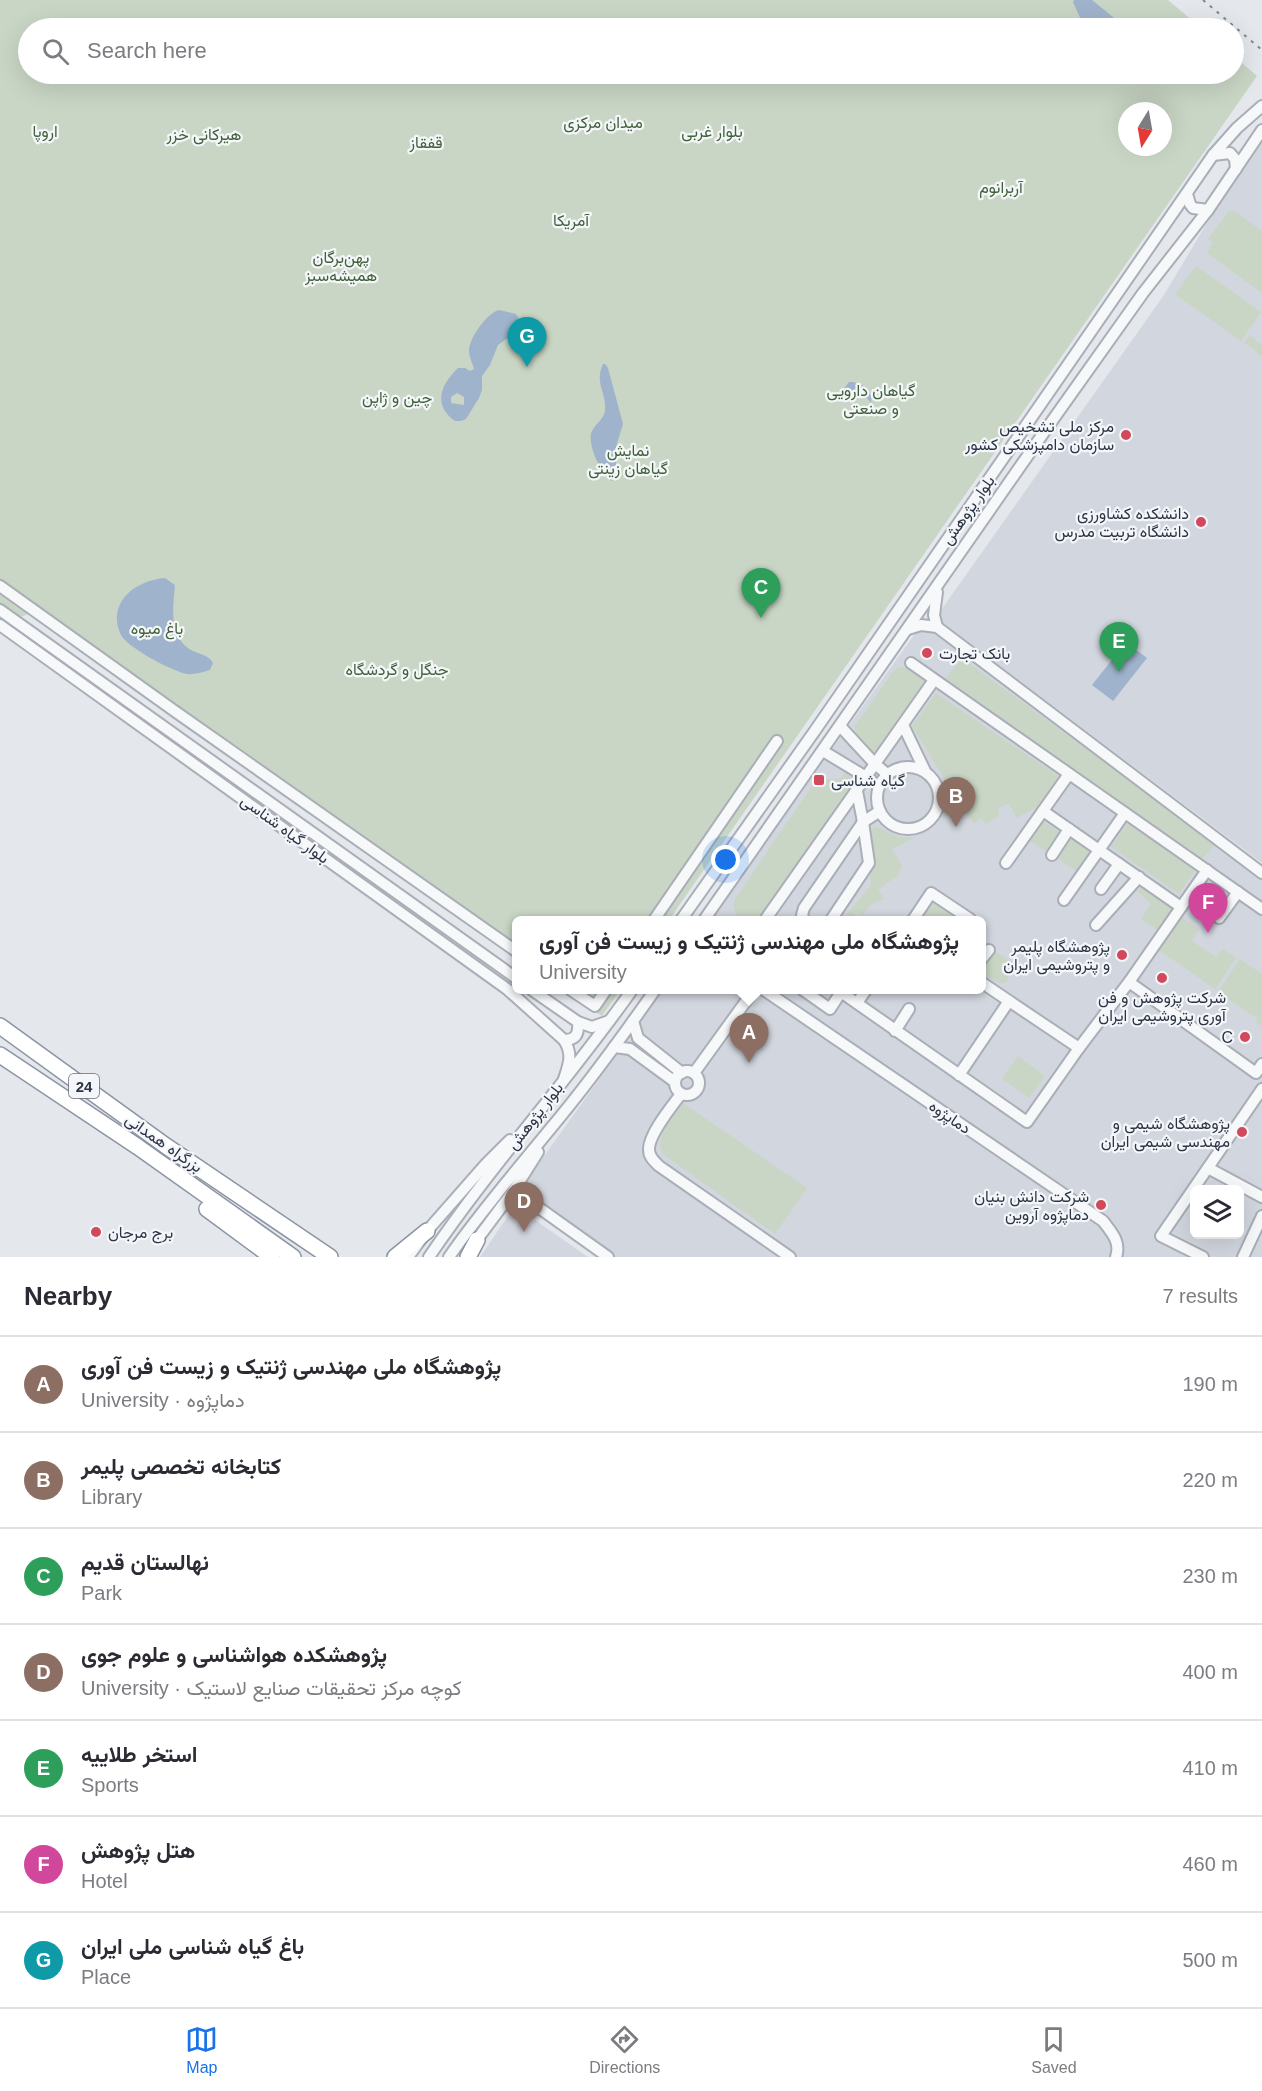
<!DOCTYPE html>
<html lang="en">
<head>
<meta charset="utf-8">
<style>
	:root { --surface:#fff; --page:#f7f7f7; --text:#2b2b33; --muted:#7c7c81; --line:#e1e1e2; --accent:#1a73e8 }
	body { margin:0; font-family:Arial,Vazirmatn,sans-serif; background:var(--page); color:var(--text) }
	.controls { position:absolute; right:18px; bottom:18px; display:grid; overflow:hidden; border-radius:9px; box-shadow:0 6px 24px #0002 }
	.controls button { width:54px; height:54px; display:grid; place-items:center; padding:0; border:0; border-bottom:2px solid var(--line); background:var(--surface); color:var(--text); font:30px sans-serif }
	.compass { position:absolute; left:1118px; top:102px; width:54px; height:54px; border-radius:50%; background:var(--surface); box-shadow:0 6px 24px #0002; rotate:191deg }
	.you { position:absolute; left:726px; top:860px; width:21px; height:21px; margin:-15px; border:4px solid #fff; border-radius:50%; background:#1a73e8; box-shadow:0 0 0 9px #1a73e833 }
	.badge { display:grid; place-items:center; width:39px; height:39px; border-radius:50%; background:var(--accent); color:#fff; font-size:20px; font-weight:700 }
	.pin { position:absolute; translate:-50% -50px; filter:drop-shadow(0 2px 3px #0008) }
	.pin::after { content:''; position:absolute; top:32px; width:21px; height:18px; background:inherit; clip-path:polygon(0 0,100% 0,50% 100%) }
	.popup { position:absolute; left:512px; top:916px; width:474px; height:78px; box-sizing:border-box; display:grid; place-content:center; border-radius:9px; background:var(--surface); filter:drop-shadow(0 2px 4px #0005); font-size:20px; white-space:nowrap; color:var(--muted) }
	.popup b { font-size:22px; color:var(--text) }
	.popup::after { content:''; position:absolute; left:50%; top:100%; margin-left:-12px; border:12px solid transparent; border-top-color:var(--surface) }
	.list { margin:0; padding:0; list-style:none }
	h2 { display:flex; justify-content:space-between; align-items:center; height:78px; margin:0; padding:0 24px; font-size:26px }
	h2 small { font-size:20px; font-weight:400; color:var(--muted) }
	.list li { display:grid; grid-template-columns:39px 1fr auto; gap:18px; align-items:center; box-sizing:border-box; height:96px; padding:0 24px; border-top:2px solid var(--line) }
	.list b { display:block; font-size:22px; white-space:nowrap }
	.list p { margin:0; font-size:20px; white-space:nowrap; color:var(--muted) }
	.list em { font-size:20px; font-style:normal; color:var(--muted) }
	.icon { flex:none; width:33px; height:33px; fill:none; stroke:currentColor; stroke-width:2; stroke-linecap:round; stroke-linejoin:round }
	.map { position:relative; flex:none; width:1262px; height:1257px; overflow:hidden }
	.search { position:absolute; background:var(--surface); box-shadow:0 6px 24px #0002; left:18px; right:18px; top:18px; height:66px; display:flex; align-items:center; gap:15px; box-sizing:border-box; padding:0 21px; border-radius:33px; color:var(--muted); font-size:22px }
	.sheet { height:750px; background:var(--surface) }
	nav { display:flex; justify-content:space-around; align-items:center; box-sizing:border-box; height:84px; border-top:2px solid var(--line); background:var(--surface); font-size:16px; color:var(--muted) }
	nav a { display:grid; justify-items:center; gap:3px }
	nav .on { color:var(--accent) }
	.map>svg:first-child { display:block }
	.built { fill:#d2d6de; fill-rule:evenodd }
	.green { fill:#c9d6c5; fill-rule:evenodd }
	.water { fill:#9fb4cc; fill-rule:evenodd }
	.lines { fill:none; stroke-linecap:round; stroke-linejoin:round }
	.minor-casing { stroke:#a9aeb7; stroke-width:14 }
	.highway-casing { stroke:#8b94a3; stroke-width:18 }
	.minor { stroke:#f7f8fa; stroke-width:10 }
	.highway { stroke:#fff; stroke-width:15 }
	.rail { stroke:#7d8696; stroke-width:2; stroke-dasharray:3 6; stroke-linecap:butt }
	.poi-dot { fill:#d1495b; stroke:#f4f6f9; stroke-width:2 }
	.labels { text-anchor:middle; dominant-baseline:central; stroke-width:4.5; stroke-linejoin:round; paint-order:stroke }
	.shield { fill:#f4f6f9; stroke:#676e7b; stroke-width:1.5 }
	.shield-label { font-size:15px; font-weight:bold; fill:#2b3445 }
	.park-label { font-size:16px; fill:#3f6138; stroke:#f4f6f9 }
	.poi-label { font-size:16px; fill:#2b3445; stroke:#f4f6f9; text-anchor:end }
	.street-label { font-size:16px; fill:#2b3445; stroke:#f4f6f9 }
</style>
</head>
<body>
<div class="map">
<svg width="1262" height="1257" viewBox="0 0 1262 1257">
	<rect width="100%" height="100%" fill="#e4e7ec"/>
	<g class="built">
		<path d="M1262,131V863L943,623L939,619V613L1164,295Z"/>
		<path d="M924,629L934,631L1262,879V1257H613L519,1191L663,990H981V920H712L832,749L917,631ZM1194,1190H1240V1234H1194Z"/>
		<path d="M515,1206L588,1257H480Z"/>
	</g>
	<g class="green">
		<path d="M0,0H1168L1201,28H28V74H1234V56L1257,76L669,920H516V958L0,587ZM1127,111H1163V147H1127Z"/>
		<path d="M1229,211L1236,212L1262,231V293L1207,253L1213,242L1208,239Z"/>
		<path d="M1196,266L1261,312L1241,341L1175,294Z"/>
		<path d="M1250,335L1262,345V356L1244,342Z"/>
		<path d="M0,593L28,614L0,625Z"/>
		<path d="M962,658L1216,844L1200,861L944,680Z"/>
		<path d="M902,667L909,669L925,681L874,755L870,756L863,748L865,744L855,732V726L892,673L897,668Z"/>
		<path d="M936,693L1061,778L1044,803L1017,818L1009,804L998,808L999,816L986,824L981,818L974,824L962,808L941,818L946,810L950,788L912,726Z"/>
		<path d="M847,771L855,775L856,783L766,912L759,920H742C735,913 732,909 735,899L818,777L822,779H840Z"/>
		<path d="M1042,821L1060,832L1048,853L1029,840Z"/>
		<path d="M1128,823L1196,869L1179,894L1111,847Z"/>
		<path d="M877,827L899,837L914,838L892,849L902,865L899,874L878,890L884,899L873,903L862,915L856,912L850,920H842L871,885L870,873C881,858 868,844 872,828Z"/>
		<path d="M1072,839L1088,850L1089,855L1078,872L1056,857L1068,840Z"/>
		<path d="M1143,886L1174,909L1158,930L1141,919L1151,904L1137,891Z"/>
		<path d="M934,900L966,920H933L924,914Z"/>
		<path d="M1181,917L1199,929L1192,941L1216,957L1223,949L1236,958L1215,989L1159,950Z"/>
		<path d="M995,951L1016,965L1005,983H999L984,974L982,969Z"/>
		<path d="M1240,959L1262,974V1026L1256,1022L1258,1019L1218,992Z"/>
		<path d="M560,990H620L602,1016Z"/>
		<path d="M1018,1056L1045,1076L1029,1098L1002,1079Z"/>
		<path d="M683,1103L807,1188L775,1234L664,1155C651,1139 674,1117 683,1103Z"/>
	</g>
	<g class="water">
		<path d="M1074,0H1092L1113,17L1122,28H1089L1081,20L1073,2Z"/>
		<path d="M499,310L516,314L519,319V328L516,332L498,345L490,365L482,376V390L479,398L466,419L461,421H455C432,405 441,384 458,368H465L470,371L474,369C473,364 469,357 469,351C469,338 487,313 499,310ZM457,393L464,397V405L451,403V397Z"/>
		<path d="M603,364H605L608,368L623,424L616,447V469L612,471L616,476L612,481C601,475 586,442 592,431C596,423 603,420 605,411C607,393 594,383 603,364Z"/>
		<path d="M849,382C861,381 874,391 871,403L868,399L863,396L854,401L846,397L843,390Z"/>
		<path d="M165,578L175,585C173,609 168,638 193,651C202,655 208,655 213,663L210,670C203,672 194,675 187,674C172,671 125,647 120,633C107,601 137,580 165,578Z"/>
		<path d="M1126,642L1147,658L1113,701L1092,685Z"/>
	</g>
	<g class="lines">
		<g class="minor-casing">
			<g id="minor">
				<path d="M1213,155L1230,153L1235,159L1236,169"/>
				<path d="M1187,194L1190,204L1193,208L1208,210"/>
				<path d="M0,586L176,712L516,951"/>
				<path d="M937,592L934,615L937,627"/>
				<path d="M0,610L516,978"/>
				<path d="M0,625L507,989L564,1040C573,1054 569,1064 564,1079"/>
				<path d="M908,629L921,625L937,627L1262,873"/>
				<path d="M911,663L1262,909"/>
				<path d="M903,725L925,771"/>
				<path d="M840,726L875,764L887,774"/>
				<path d="M823,751L871,780"/>
				<circle cx="908" cy="798" r="31"/>
				<path d="M857,791L863,822L880,811"/>
				<path d="M1043,811L1181,907"/>
				<path d="M1052,855L1069,829"/>
				<path d="M1006,863L1069,774"/>
				<path d="M1101,889L1119,864"/>
				<path d="M1064,900L1125,813"/>
				<path d="M1219,918L1238,892"/>
				<path d="M654,920L777,741"/>
				<path d="M681,920L814,732L1213,155L1237,128L1262,106"/>
				<path d="M704,920L1047,428L1143,293L1208,210L1262,130"/>
				<path d="M765,920L934,680"/>
				<path d="M804,920L802,915L804,908L863,822"/>
				<path d="M831,920L869,863L863,822"/>
				<path d="M913,920L931,893L970,919"/>
				<path d="M1096,925L1139,877"/>
				<path d="M981,960L989,950"/>
				<path d="M1129,982L1207,870"/>
				<path d="M532,990L578,1022L592,1027L609,1021"/>
				<path d="M571,990L595,1006L606,990"/>
				<path d="M764,990L1103,1221C1112,1233 1121,1242 1116,1257"/>
				<path d="M803,990L830,1009L841,992"/>
				<path d="M838,990L1027,1122L1079,1048L1129,982L1256,1073L1262,1064"/>
				<path d="M1009,1001L1079,1048"/>
				<path d="M857,1003L866,990"/>
				<path d="M633,1021L638,1038L682,1073"/>
				<path d="M895,1031L909,1009"/>
				<path d="M564,1040C576,1040 579,1034 578,1022"/>
				<path d="M614,1047L630,1049L675,1082"/>
				<circle cx="687" cy="1083" r="12"/>
				<path d="M694,1073L754,990"/>
				<path d="M959,1075L1009,1001L981,982"/>
				<path d="M681,1094C672,1106 648,1135 649,1150C649,1157 654,1161 659,1166L790,1257"/>
				<path d="M1208,1168L1262,1197"/>
				<path d="M514,1190L608,1257"/>
				<path d="M473,1245L514,1190L538,1152"/>
				<path d="M408,1257L427,1231L485,1165L510,1140"/>
				<path d="M429,1257C492,1164 568,1081 632,990"/>
				<path d="M449,1257C480,1212 516,1171 551,1128C588,1084 622,1037 655,990"/>
				<path d="M1203,1257L1161,1236L1262,1089"/>
				<path d="M1243,1257L1262,1216"/>
			</g>
		</g>
		<g class="highway-casing">
			<g id="highway">
				<path d="M0,1026L166,1146L330,1257"/>
				<path d="M0,1055L138,1147L293,1257"/>
				<path d="M207,1209L272,1257"/>
				<path d="M395,1257L427,1231"/>
				<path d="M468,1257L477,1240"/>
			</g>
		</g>
		<use href="#minor" class="minor"/>
		<use href="#highway" class="highway"/>
		<path class="rail" d="M1203,0L1262,50"/>
	</g>
	<g class="poi-dot">
		<circle cx="1126" cy="435" r="6"/>
		<circle cx="1201" cy="522" r="6"/>
		<circle cx="927" cy="653" r="6"/>
		<rect x="813" y="774" width="12" height="12" rx="3"/>
		<circle cx="1122" cy="955" r="6"/>
		<circle cx="1162" cy="978" r="6"/>
		<circle cx="1245" cy="1037" r="6"/>
		<circle cx="1242" cy="1132" r="6"/>
		<circle cx="1101" cy="1205" r="6"/>
		<circle cx="96" cy="1232" r="6"/>
	</g>
	<g class="labels">
		<rect class="shield" x="69" y="1074" width="30" height="24" rx="4.5"/>
		<g class="shield-label">
			<text x="84" y="1086">24</text>
		</g>
		<g class="park-label">
			<text x="603" y="122">میدان مرکزی</text>
			<text x="45" y="131">اروپا</text>
			<text x="712" y="131">بلوار غربی</text>
			<text x="204" y="134">هیرکانی خزر</text>
			<text x="426" y="142">قفقاز</text>
			<text x="1001" y="187">آربرانوم</text>
			<text x="571" y="220">آمریکا</text>
			<text x="341" y="257">پهن‌برگان<tspan x="341" dy="18">همیشه‌سبز</tspan></text>
			<text x="871" y="390">گیاهان دارویی<tspan x="871" dy="18">و صنعتی</tspan></text>
			<text x="397" y="397">چین و ژاپن</text>
			<text x="628" y="450">نمایش<tspan x="628" dy="18">گیاهان زینتی</tspan></text>
			<text x="157" y="628">باغ میوه</text>
			<text x="397" y="669">جنگل و گردشگاه</text>
		</g>
		<g class="poi-label">
			<text x="1114" y="426">مرکز ملی تشخیص<tspan x="1114" dy="18">سازمان دامپزشکی کشور</tspan></text>
			<text x="1189" y="513">دانشکده کشاورزی<tspan x="1189" dy="18">دانشگاه تربیت مدرس</tspan></text>
			<text x="939" y="653" text-anchor="start">بانک تجارت</text>
			<text x="831" y="780" text-anchor="start">گیاه شناسی</text>
			<text x="1110" y="946">پژوهشگاه پلیمر<tspan x="1110" dy="18">و پتروشیمی ایران</tspan></text>
			<text x="1162" y="997" text-anchor="middle">شرکت پژوهش و فن<tspan x="1162" dy="18">آوری پتروشیمی ایران</tspan></text>
			<text x="1233" y="1037">C</text>
			<text x="1230" y="1123">پژوهشگاه شیمی و<tspan x="1230" dy="18">مهندسی شیمی ایران</tspan></text>
			<text x="1089" y="1196">شرکت دانش بنیان<tspan x="1089" dy="18">دماپژوه آروین</tspan></text>
			<text x="108" y="1232" text-anchor="start">برج مرجان</text>
		</g>
		<g class="street-label">
			<text transform="translate(968 510) rotate(-55)">بلوار پژوهش</text>
			<text transform="translate(285 829) rotate(36)">بلوار گیاه شناسی</text>
			<text transform="translate(535 1116) rotate(-52)">بلوار پژوهش</text>
			<text transform="translate(950 1117) rotate(34)">دماپژوه</text>
			<text transform="translate(164 1143) rotate(35)">بزرگراه همدانی</text>
		</g>
	</g>
</svg>
<div class="controls">
<button><svg class="icon" aria-label="layers" viewBox="0 0 24 24"><path d="M12 4l9 5-9 5-9-5zM3 14l9 5 9-5"/></svg></button>
</div>
<svg class="compass" viewBox="-18 -18 36 36"><path d="M0-13l5 13h-10z" fill="#e53935"/><path d="M0 13l5-13h-10z" fill="#7c7c81"/></svg>
<div class="you"></div>
<div class="pin badge" style="left:749px;top:1063px;background:#8d6e63">A</div>
<div class="popup"><b>پژوهشگاه ملی مهندسی ژنتیک و زیست فن آوری</b>University</div>
<div class="pin badge" style="left:956px;top:827px;background:#8d6e63">B</div>
<div class="pin badge" style="left:761px;top:618px;background:#2e9e5b">C</div>
<div class="pin badge" style="left:524px;top:1232px;background:#8d6e63">D</div>
<div class="pin badge" style="left:1119px;top:672px;background:#2e9e5b">E</div>
<div class="pin badge" style="left:1208px;top:933px;background:#d1479c">F</div>
<div class="pin badge" style="left:527px;top:367px;background:#0f9aa8">G</div>
<div class="search"><svg class="icon" aria-label="search" viewBox="0 0 24 24"><circle cx="10" cy="10" r="6"/><path d="M15 15l6 6"/></svg>Search here</div>
</div>
<section class="sheet">
<h2>Nearby<small>7 results</small></h2>
<ul class="list">
<li><span class="badge" style="background:#8d6e63">A</span><div><b>پژوهشگاه ملی مهندسی ژنتیک و زیست فن آوری</b><p>University · دماپژوه</p></div><em>190 m</em></li>
<li><span class="badge" style="background:#8d6e63">B</span><div><b>کتابخانه تخصصی پلیمر</b><p>Library</p></div><em>220 m</em></li>
<li><span class="badge" style="background:#2e9e5b">C</span><div><b>نهالستان قدیم</b><p>Park</p></div><em>230 m</em></li>
<li><span class="badge" style="background:#8d6e63">D</span><div><b>پژوهشکده هواشناسی و علوم جوی</b><p>University · کوچه مرکز تحقیقات صنایع لاستیک</p></div><em>400 m</em></li>
<li><span class="badge" style="background:#2e9e5b">E</span><div><b>استخر طلاییه</b><p>Sports</p></div><em>410 m</em></li>
<li><span class="badge" style="background:#d1479c">F</span><div><b>هتل پژوهش</b><p>Hotel</p></div><em>460 m</em></li>
<li><span class="badge" style="background:#0f9aa8">G</span><div><b>باغ گیاه‌ شناسی ملی ایران</b><p>Place</p></div><em>500 m</em></li>
</ul>
</section>
<nav>
<a class="on"><svg class="icon" aria-label="map" viewBox="0 0 24 24"><path d="M3 6l6-2 6 2 6-2v14l-6 2-6-2-6 2zM9 4v14M15 6v14"/></svg>Map</a>
<a><svg class="icon" aria-label="directions" viewBox="0 0 24 24"><path d="M12 3l9 9-9 9-9-9zM9 14v-3h6M13 9l2 2-2 2"/></svg>Directions</a>
<a><svg class="icon" aria-label="saved" viewBox="0 0 24 24"><path d="M7 4h10v16l-5-4-5 4z"/></svg>Saved</a>
</nav>
</body>
</html>
